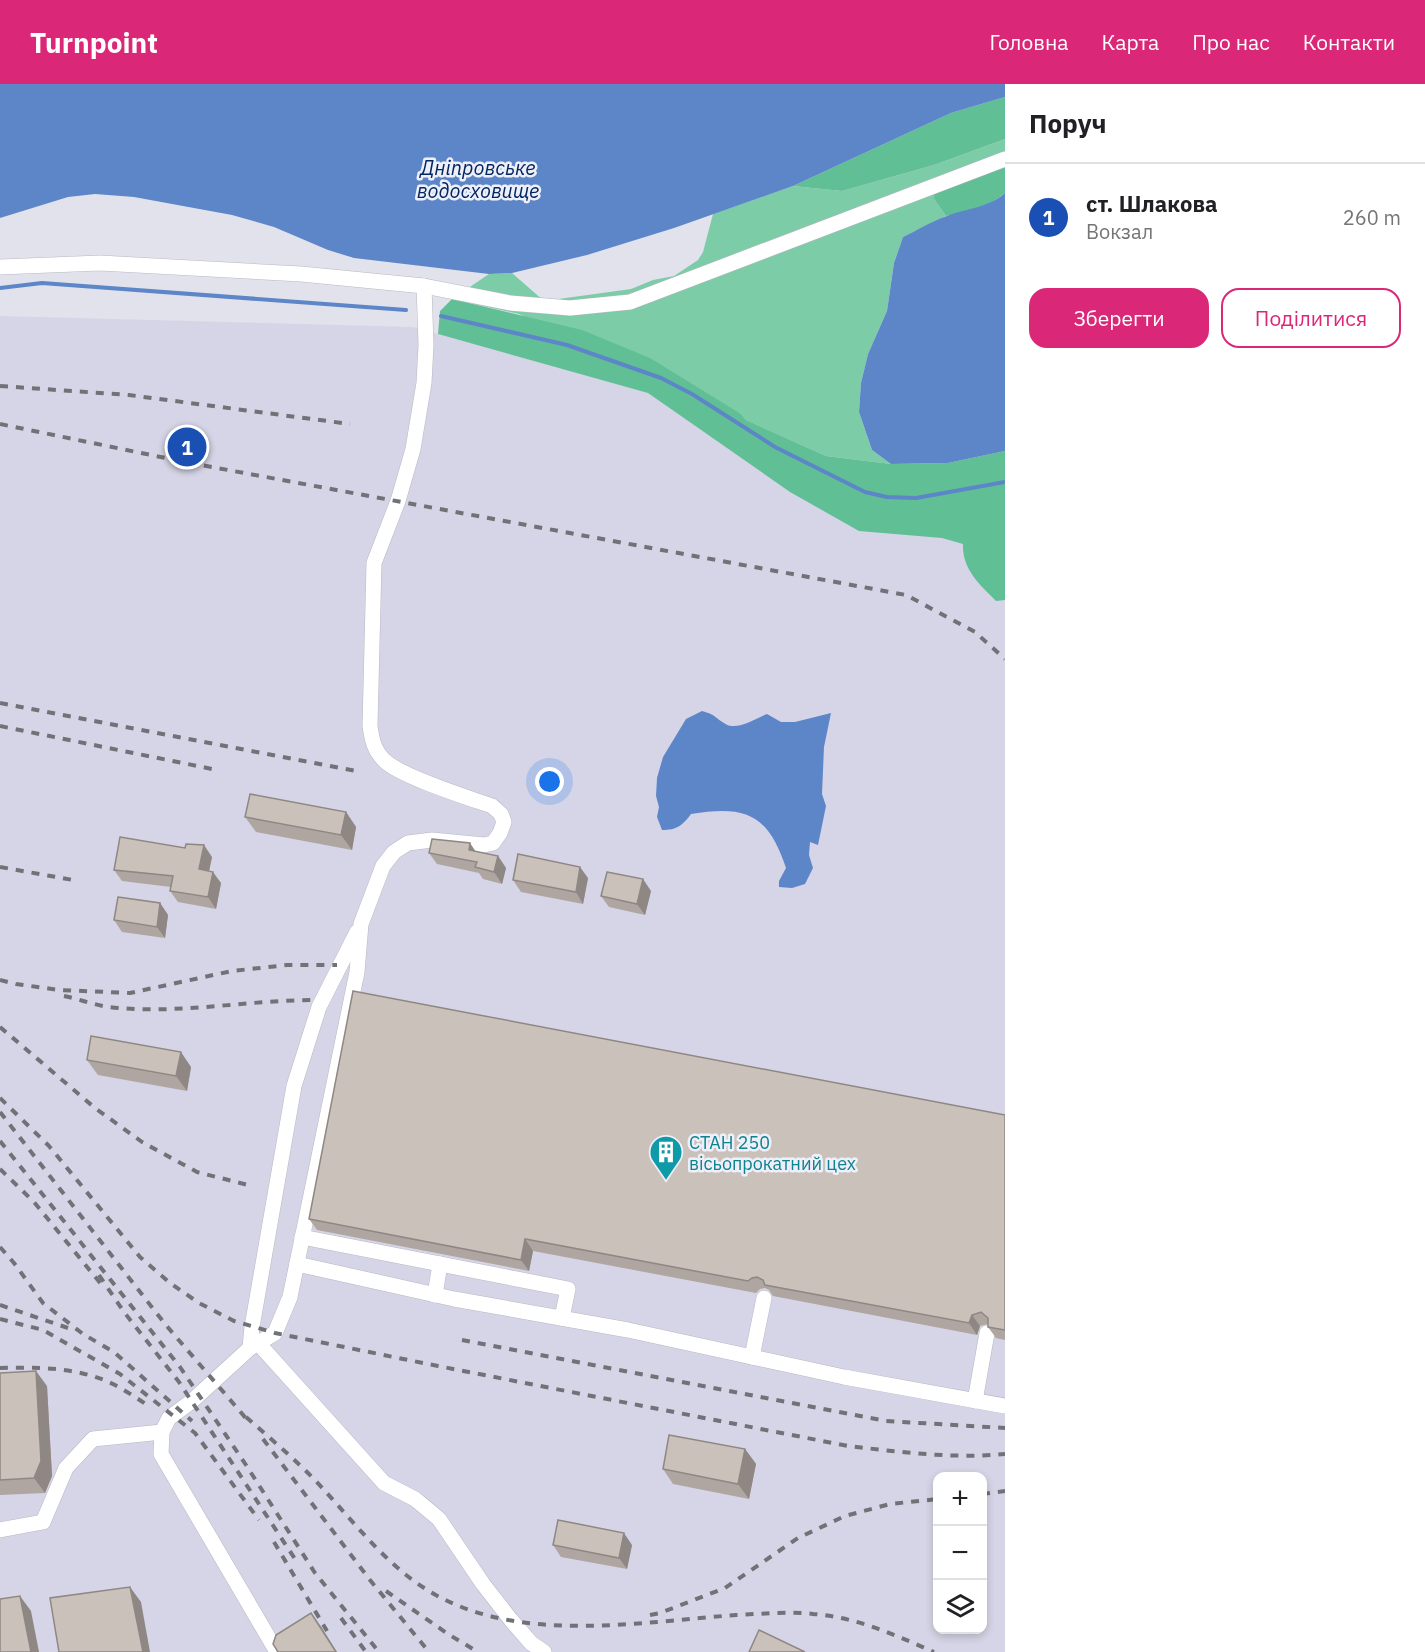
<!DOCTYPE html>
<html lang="uk">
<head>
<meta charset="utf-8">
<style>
	:root { --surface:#fff; --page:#f6f6f6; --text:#202124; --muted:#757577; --line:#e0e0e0; --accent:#db2777 }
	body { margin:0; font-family:"IBM Plex Sans",sans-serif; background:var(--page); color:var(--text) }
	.controls { position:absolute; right:18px; bottom:18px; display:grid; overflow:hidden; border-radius:12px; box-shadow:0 3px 9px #0003 }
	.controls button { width:54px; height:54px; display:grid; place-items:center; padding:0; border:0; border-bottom:2px solid var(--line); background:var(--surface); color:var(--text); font:30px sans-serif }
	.you { position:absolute; left:550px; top:698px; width:21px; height:21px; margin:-15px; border:4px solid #fff; border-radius:50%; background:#1a73e8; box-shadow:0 0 0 9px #1a73e833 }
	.badge { display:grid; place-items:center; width:39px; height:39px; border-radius:50%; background:var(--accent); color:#fff; font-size:20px; font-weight:700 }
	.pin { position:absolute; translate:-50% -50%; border:3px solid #fff; box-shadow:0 2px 6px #0006 }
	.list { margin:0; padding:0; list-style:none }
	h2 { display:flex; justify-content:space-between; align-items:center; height:78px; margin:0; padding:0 24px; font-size:26px }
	h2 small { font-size:20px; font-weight:400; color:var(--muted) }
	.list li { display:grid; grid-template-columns:39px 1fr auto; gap:18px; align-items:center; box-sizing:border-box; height:108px; padding:0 24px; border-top:2px solid var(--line) }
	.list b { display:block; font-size:22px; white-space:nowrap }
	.list p { margin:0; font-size:20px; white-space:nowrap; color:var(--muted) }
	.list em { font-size:20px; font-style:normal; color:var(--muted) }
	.actions { display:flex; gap:12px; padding:18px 24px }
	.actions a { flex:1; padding:14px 0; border:2px solid var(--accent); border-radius:18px; text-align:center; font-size:21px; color:var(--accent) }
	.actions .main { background:var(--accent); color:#fff }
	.icon { flex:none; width:33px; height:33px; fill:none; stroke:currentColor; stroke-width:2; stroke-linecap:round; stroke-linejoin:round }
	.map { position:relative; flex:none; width:1005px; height:1568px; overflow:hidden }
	header { display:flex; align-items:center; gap:36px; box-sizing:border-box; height:84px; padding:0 30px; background:var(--accent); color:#fff }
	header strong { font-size:28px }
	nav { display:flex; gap:33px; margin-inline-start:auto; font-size:21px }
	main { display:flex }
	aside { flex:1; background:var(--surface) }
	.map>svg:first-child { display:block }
	.built { fill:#d5d5e7; fill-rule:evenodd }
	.green { fill:#7dcca8 }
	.forest { fill:#60bf95 }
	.water { fill:#5d86c8 }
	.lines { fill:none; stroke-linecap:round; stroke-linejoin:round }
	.stream { stroke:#5d86c8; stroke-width:4 }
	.minor-casing { stroke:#b8b8c2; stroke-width:16 }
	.minor { stroke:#fff; stroke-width:15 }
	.rail { stroke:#717178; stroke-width:4; stroke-dasharray:8 8; stroke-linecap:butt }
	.wall { fill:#afa6a1 }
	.shaded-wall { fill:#8e8783 }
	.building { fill:#cbc1bb; stroke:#8e8783; stroke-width:1.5 }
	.labels { text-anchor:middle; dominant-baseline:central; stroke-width:5; stroke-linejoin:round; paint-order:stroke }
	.culture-label { font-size:18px; fill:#0d838f; stroke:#efeffa; text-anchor:start }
	.water-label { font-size:20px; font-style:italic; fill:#022762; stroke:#efeffa }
</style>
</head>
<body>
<header>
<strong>Turnpoint</strong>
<nav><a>Головна</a><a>Карта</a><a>Про нас</a><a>Контакти</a></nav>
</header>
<main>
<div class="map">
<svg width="1005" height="1568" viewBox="0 0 1005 1568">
	<rect width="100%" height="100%" fill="#e2e2ed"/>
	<path class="built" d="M0,232L413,243L746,336L826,372L1005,409V1568H0ZM938,1392H982V1546H938Z"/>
	<path class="green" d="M1005,55V68L934,115L946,132L903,153L894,179L887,227L868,270L861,299L859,328L872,366L891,380L826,372L746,336L741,330L519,230L452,215L489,190L512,189L544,217L631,205L653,196L674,192L698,176L703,168L713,130L793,102L842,107L934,81Z"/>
	<g class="forest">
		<path d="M1005,13V55L934,81L842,107L793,102L951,29Z"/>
		<path d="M1005,80V109C989,123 967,127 946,132L934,115L935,107Z"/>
		<path d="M452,215L582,246L650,274L741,330L746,336L826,372L891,380L948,379L1005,367V516L996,517C979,500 962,485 963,460L942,454L859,447L790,408L648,309L438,250L440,227Z"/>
	</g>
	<g class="water">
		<path d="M0,0H1005V13L951,29L793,102L674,144L587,171L512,189L489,190L354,174L328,166L274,143L232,131L134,113L95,110L68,113L0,134Z"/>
		<path d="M1005,109V367L948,379L891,380L872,366L859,328L861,299L868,270L887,227L894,179L903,153C918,146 932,137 947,132C967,124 988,124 1005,109Z"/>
		<path d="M702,627C716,631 713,632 724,639C736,648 754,635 767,630L781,638H795L831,629L824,663L822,710L826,722L818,761L810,758L809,771L813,784L805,800L792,804L779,803V797L786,784C768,730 746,721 691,730C682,742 677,746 662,746L657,733L659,723L656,712L657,694L663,673L686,635Z"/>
	</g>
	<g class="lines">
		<g class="stream">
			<path d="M0,204L42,199L406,226"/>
			<path d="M441,232L567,261L661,294L692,310L775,363L865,408L887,413L916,414L1005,398"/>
		</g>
		<g class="minor-casing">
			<g id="minor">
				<path d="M0,183L100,179L301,190L424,202L510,219L570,224L630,218L1005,75"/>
				<path d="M302,1153L568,1205L562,1234"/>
				<path d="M297,1180L454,1215L628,1246L844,1293L1005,1322"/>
				<path d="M435,1211L440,1180"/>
				<path d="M258,1259L384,1399L415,1415L439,1435L483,1500L511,1536L531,1559L544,1568"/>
				<path d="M250,1264L252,1243L294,1002L319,923L357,848"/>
				<path d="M752,1273L764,1214"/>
				<path d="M975,1317L987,1249"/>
				<path d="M0,1446L43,1438L66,1384L93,1355L162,1348"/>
				<path d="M277,1568L161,1370L162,1348L169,1334L192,1317L250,1264L275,1249L290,1213L357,888L361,840L383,782L394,768L408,759L432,756L484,761L493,759L500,749L504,738L501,730L492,722C469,714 399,692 384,676C374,666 372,656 370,642L374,479L398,417L413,365L424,299L426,261L424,202"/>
			</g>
		</g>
		<use href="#minor" class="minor"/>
		<g class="rail">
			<path d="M0,302L129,311L350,340"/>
			<path d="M0,340L190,379L906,511L975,548L1005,575"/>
			<path d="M0,619L361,688"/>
			<path d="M0,642L217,686"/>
			<path d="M0,783L73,796"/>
			<path d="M0,896L16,900L59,906L130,909L232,887L287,881H337"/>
			<path d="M64,912C79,915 94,921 109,923C177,931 246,916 314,916"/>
			<path d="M0,943L95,1024L142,1058L197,1088L248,1101"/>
			<path d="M0,1014L49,1062L140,1173L170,1199L199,1219L234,1237L275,1249L438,1282L848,1362C900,1368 953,1375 1005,1370"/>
			<path d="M0,1028L165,1240L250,1339"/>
			<path d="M0,1057L180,1283L246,1381L315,1489L379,1568"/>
			<path d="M0,1085L34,1118L101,1200"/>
			<path d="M0,1163L14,1179L43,1219L83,1250L114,1268L192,1337"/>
			<path d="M99,1191L124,1228L179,1298L295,1475"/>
			<path d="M0,1221L68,1244"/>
			<path d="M0,1235L43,1246L120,1290L195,1349L259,1436"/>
			<path d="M462,1256L886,1337L1005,1344"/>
			<path d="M0,1284C38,1283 80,1283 115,1301C126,1307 137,1314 147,1321"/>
			<path d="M246,1333C273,1357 301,1380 325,1407C359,1444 390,1485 434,1510C522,1560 640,1538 736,1531C762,1530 788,1527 813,1530C856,1533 895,1551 934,1568"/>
			<path d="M263,1355L370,1496L429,1568"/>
			<path d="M982,1410L1005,1407"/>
			<path d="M274,1458L327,1547"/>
			<path d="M386,1507L448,1550L478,1568"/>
			<path d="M650,1531L660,1529L725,1504L798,1454L845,1432L890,1420L938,1415"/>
			<path d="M341,1534L366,1568"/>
		</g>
	</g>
	<g class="wall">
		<path d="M346,728L356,743L352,766L256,748L245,733Z"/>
		<path d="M476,767L498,772L506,784L502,800L483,795L479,789L437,780L429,769Z"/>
		<path d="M212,773L209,787L221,799L216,825L178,818L170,807L171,803L122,797L114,786Z"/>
		<path d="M588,794L583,820L521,808L513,796Z"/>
		<path d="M651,807L645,831L609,823L601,812Z"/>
		<path d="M160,819L168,831L165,854L122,848L114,836Z"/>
		<path d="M87,976L191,983L187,1007L98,991Z"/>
		<path d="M1005,1031V1256L996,1254L988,1243V1240L980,1242L977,1251L773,1212L769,1206L765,1204L760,1205L756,1209L533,1167L529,1187L317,1146L309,1135Z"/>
		<path d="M0,1289L47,1302L52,1392L45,1409L0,1411Z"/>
		<path d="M745,1365L756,1380L749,1415L673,1400L663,1385Z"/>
		<path d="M553,1461H632L627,1485L561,1473Z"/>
	</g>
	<g class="shaded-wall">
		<path d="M346,728L356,743L352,766L341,751Z"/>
		<path d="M470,759L478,771L469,766Z"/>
		<path d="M204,761L212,773L207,797L199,785Z"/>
		<path d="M498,772L506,784L502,800L494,788Z"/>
		<path d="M580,783L588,794L583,820L576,808Z"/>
		<path d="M213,788L221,799L216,825L208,813Z"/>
		<path d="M643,795L651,807L645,831L637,820Z"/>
		<path d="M160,819L168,831L165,854L157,843Z"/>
		<path d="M181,968L191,983L187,1007L176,992Z"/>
		<path d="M525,1155L533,1167L529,1187L521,1176Z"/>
		<path d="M972,1231L980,1242L977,1251L969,1239Z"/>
		<path d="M36,1287L47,1302L52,1392L45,1409L34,1394Z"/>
		<path d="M745,1365L756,1380L749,1415L738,1400Z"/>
		<path d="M624,1449L632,1461L627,1485L619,1474Z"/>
		<path d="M130,1503L141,1518L150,1568H143Z"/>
		<path d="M20,1512L31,1527L39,1568H31Z"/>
		<path d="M311,1529L322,1544L337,1568H336Z"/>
	</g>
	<g class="building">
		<path d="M250,710L346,728L341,751L245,733Z"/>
		<path d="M120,753L185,764L186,760L204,761L199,785L213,788L208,813L170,807L173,792L114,786Z"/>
		<path d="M432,755L470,759L469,766L498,772L494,788L475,783L477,778L429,769Z"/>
		<path d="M518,770L580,783L576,808L513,796Z"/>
		<path d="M607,788L643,795L637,820L601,812Z"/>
		<path d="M118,813L160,819L157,843L114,836Z"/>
		<path d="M353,907L1005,1031V1246L988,1243V1234L981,1228L972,1231L969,1239L765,1201L763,1196L757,1193L752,1194L748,1197L525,1155L521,1176L309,1135Z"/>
		<path d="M91,952L181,968L176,992L87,976Z"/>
		<path d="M36,1287L41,1377L34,1394L0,1396V1289Z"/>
		<path d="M669,1351L745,1365L738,1400L663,1385Z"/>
		<path d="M558,1436L624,1449L619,1474L553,1461Z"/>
		<path d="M130,1503L143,1568H59L50,1514Z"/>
		<path d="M20,1512L31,1568H0V1515Z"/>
		<path d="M311,1529L336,1568H278L273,1560L276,1551Z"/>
		<path d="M759,1546L805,1568H749Z"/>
	</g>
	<defs>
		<g id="building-pin" transform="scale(1.725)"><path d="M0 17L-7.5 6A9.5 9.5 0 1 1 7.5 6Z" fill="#0f9aa8" stroke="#efeffa"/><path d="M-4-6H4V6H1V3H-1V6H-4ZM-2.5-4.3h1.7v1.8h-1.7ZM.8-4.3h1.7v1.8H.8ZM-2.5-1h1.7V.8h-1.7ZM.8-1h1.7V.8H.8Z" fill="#fff"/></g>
	</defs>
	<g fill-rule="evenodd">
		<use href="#building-pin" x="666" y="1068"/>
	</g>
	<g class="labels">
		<g class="culture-label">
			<text x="689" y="1058">СТАН 250<tspan x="689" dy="21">вісьопрокатний цех</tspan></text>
		</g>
		<g class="water-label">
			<text x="478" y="83">Дніпровське<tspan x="478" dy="23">водосховище</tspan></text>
		</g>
	</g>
</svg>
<div class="controls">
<button>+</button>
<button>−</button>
<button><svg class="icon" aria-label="layers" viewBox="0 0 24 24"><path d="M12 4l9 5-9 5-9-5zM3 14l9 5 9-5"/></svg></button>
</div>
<div class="you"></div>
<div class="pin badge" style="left:187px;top:363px;background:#1a4fb4">1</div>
</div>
<aside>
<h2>Поруч<small></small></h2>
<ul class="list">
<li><span class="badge" style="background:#1a4fb4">1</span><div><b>ст. Шлакова</b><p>Вокзал</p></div><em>260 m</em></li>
</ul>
<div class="actions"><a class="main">Зберегти</a><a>Поділитися</a></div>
</aside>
</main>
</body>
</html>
